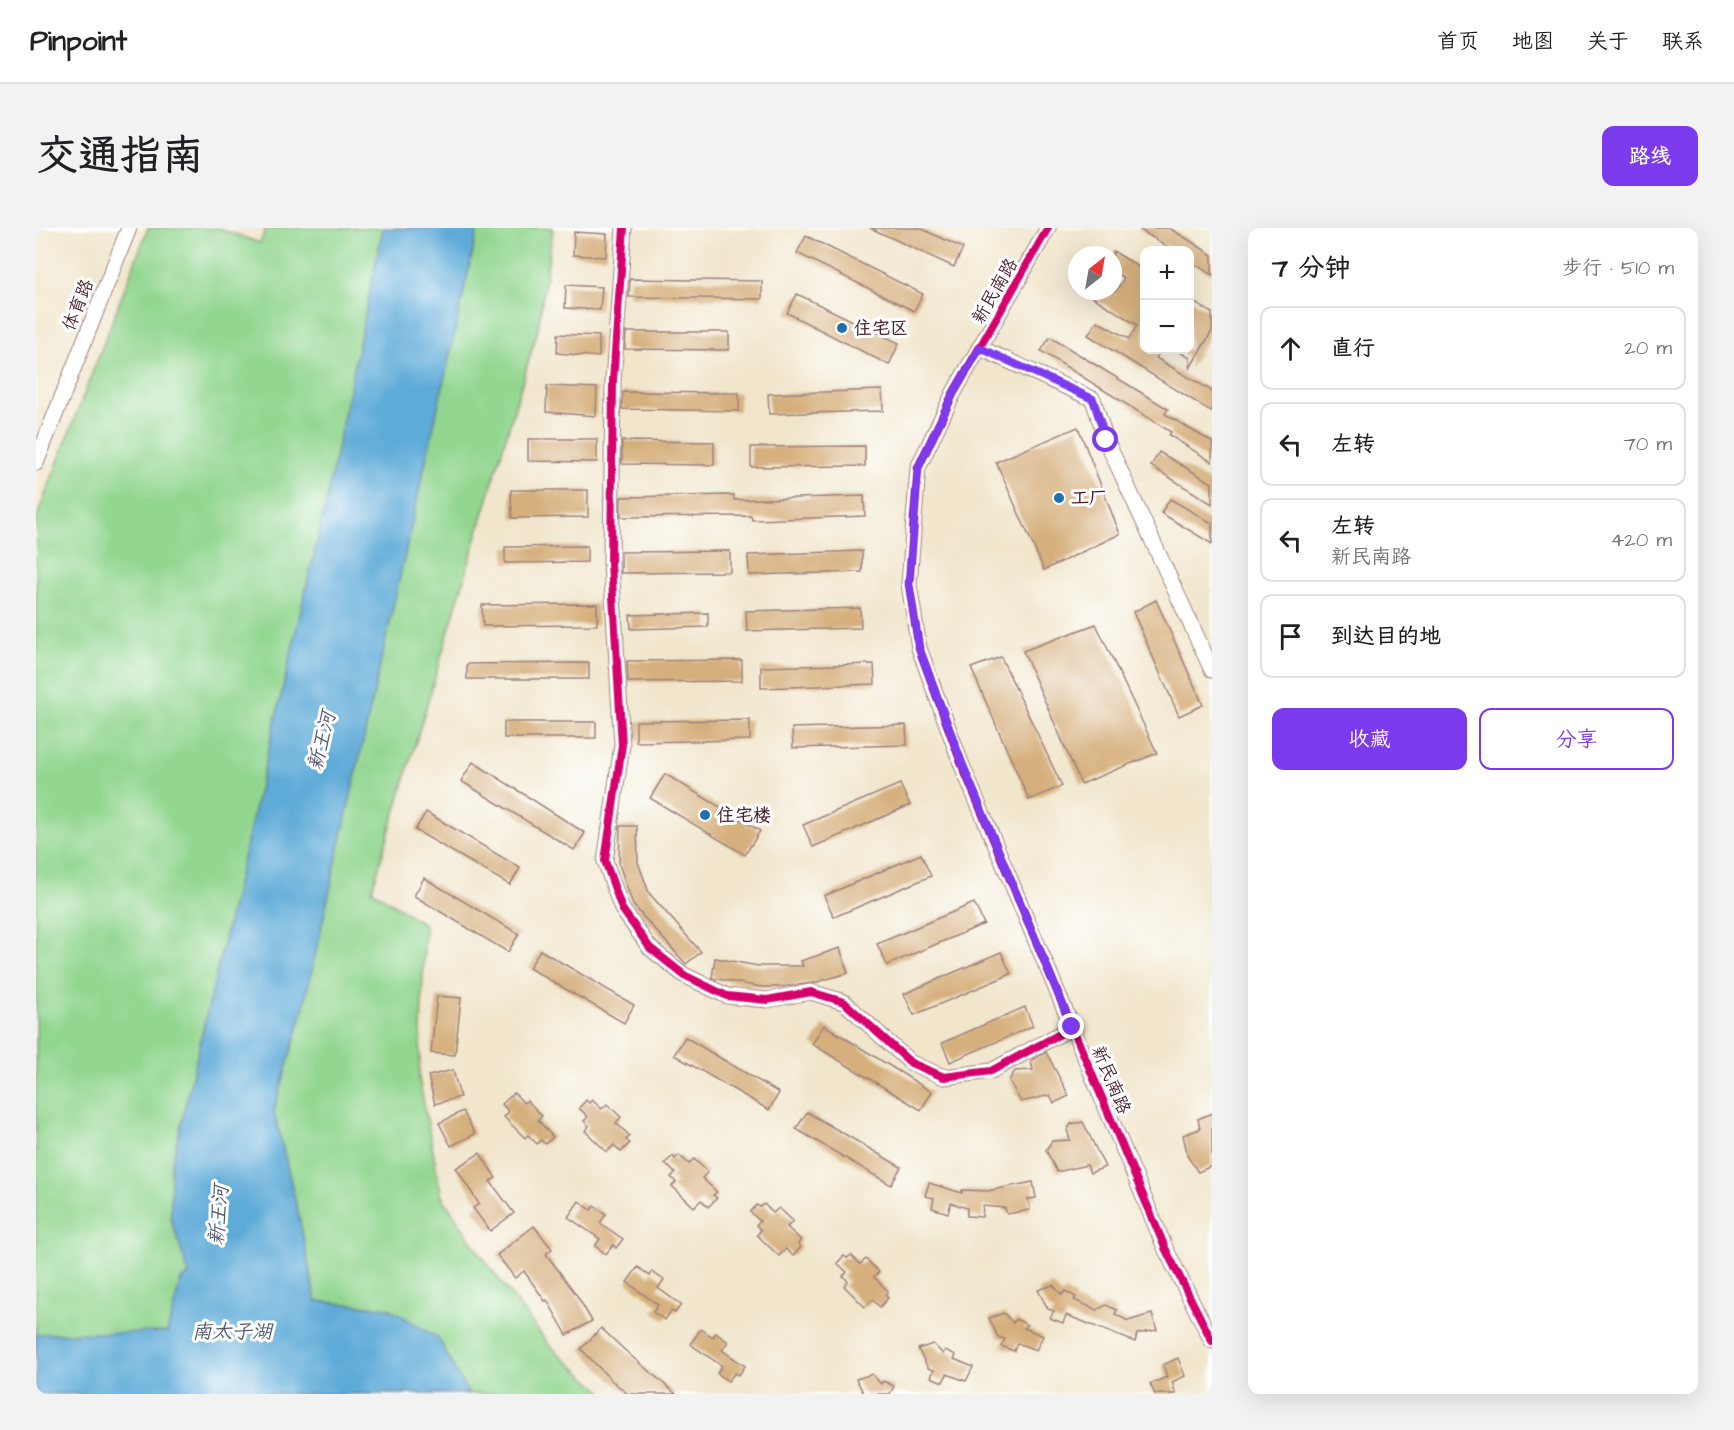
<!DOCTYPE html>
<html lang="zh">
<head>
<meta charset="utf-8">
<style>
	:root { --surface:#fff; --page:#f2f2f2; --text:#202124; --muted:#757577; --line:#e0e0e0; --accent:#7c3aed }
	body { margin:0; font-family:"Architects Daughter","LXGW WenKai TC",sans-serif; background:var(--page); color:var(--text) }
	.controls { position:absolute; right:18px; top:18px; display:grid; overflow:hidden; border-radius:12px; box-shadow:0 6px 24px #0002 }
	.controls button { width:54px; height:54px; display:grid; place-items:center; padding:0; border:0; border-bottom:2px solid var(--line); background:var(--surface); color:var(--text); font:30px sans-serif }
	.compass { position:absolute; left:1032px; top:18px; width:54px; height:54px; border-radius:50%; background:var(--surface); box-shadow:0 6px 24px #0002; rotate:31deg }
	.stop { position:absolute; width:18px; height:18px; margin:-14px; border:4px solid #7c3aed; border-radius:50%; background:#fff }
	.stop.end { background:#7c3aed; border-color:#fff; box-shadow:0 2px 6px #0008 }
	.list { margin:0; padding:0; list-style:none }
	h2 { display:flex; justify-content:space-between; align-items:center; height:78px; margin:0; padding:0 24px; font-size:26px }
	h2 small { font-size:20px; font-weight:400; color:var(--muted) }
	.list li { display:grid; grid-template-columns:39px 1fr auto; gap:18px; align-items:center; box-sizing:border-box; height:84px; margin:0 12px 12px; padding:0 12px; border:2px solid var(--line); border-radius:12px }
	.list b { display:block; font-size:22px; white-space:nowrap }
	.list p { margin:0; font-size:20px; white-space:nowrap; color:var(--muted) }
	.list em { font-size:20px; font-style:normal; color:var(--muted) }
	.actions { display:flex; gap:12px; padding:18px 24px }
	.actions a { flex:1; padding:14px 0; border:2px solid var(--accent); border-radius:12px; text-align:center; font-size:21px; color:var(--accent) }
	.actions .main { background:var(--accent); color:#fff }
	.icon { flex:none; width:33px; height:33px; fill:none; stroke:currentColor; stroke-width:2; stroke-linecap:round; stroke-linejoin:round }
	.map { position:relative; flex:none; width:1176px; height:1166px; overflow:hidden; border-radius:12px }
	header { display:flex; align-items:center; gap:36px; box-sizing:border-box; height:84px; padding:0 30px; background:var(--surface); border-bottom:2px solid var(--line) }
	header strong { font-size:28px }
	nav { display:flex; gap:33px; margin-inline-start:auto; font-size:21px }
	.intro { display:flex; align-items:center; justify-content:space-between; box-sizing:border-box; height:144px; padding:0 36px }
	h1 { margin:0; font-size:42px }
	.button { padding:15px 27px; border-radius:12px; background:var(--accent); color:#fff; font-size:21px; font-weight:700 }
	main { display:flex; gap:36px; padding:0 36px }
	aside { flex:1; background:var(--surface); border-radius:12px; box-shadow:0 6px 24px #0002 }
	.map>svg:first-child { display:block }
	.green { fill:#92d68f; stroke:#6e7a5d; stroke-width:1.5 }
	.water { fill:#5fabd8; stroke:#546582; stroke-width:1.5 }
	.building { fill:#d5af7b }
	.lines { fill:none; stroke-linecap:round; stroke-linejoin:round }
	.minor-casing { stroke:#9e827c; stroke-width:17 }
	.minor { stroke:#fff; stroke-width:15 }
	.cycleway-casing { stroke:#fff; stroke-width:11 }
	.cycleway { stroke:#d6006c; stroke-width:8 }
	.route { stroke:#7c3aed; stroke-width:8 }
	.poi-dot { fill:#1f6fb2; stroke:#fff; stroke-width:2 }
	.labels { text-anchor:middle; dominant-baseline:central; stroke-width:6; stroke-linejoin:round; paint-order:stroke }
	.street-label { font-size:18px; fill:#4a1f2b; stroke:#fff }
	.poi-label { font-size:18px; font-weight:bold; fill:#4a1f2b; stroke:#fff; text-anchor:start }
	.water-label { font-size:20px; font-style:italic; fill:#525770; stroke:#fff }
</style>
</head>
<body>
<header>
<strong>Pinpoint</strong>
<nav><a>首页</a><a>地图</a><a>关于</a><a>联系</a></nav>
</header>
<div class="intro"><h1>交通指南</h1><a class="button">路线</a></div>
<main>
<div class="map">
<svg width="1176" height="1166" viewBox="0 0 1176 1166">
	<rect width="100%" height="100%" fill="#fff"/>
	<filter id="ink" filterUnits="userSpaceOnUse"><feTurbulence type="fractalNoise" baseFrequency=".0167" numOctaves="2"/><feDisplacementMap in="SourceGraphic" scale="12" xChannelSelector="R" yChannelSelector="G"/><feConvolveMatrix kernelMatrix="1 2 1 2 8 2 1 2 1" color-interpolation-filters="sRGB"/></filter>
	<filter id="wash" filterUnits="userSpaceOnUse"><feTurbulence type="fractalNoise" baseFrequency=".008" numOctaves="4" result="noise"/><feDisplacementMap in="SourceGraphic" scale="24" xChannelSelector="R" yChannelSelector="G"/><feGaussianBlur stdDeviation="1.35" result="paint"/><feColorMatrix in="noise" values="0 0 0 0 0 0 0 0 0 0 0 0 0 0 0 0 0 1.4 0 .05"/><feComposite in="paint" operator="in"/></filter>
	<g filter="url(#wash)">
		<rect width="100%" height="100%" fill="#f1e6cc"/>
		<path class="green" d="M112,0H181L224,15L230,0H517L502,101L336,662L389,697L383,851L406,969L447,1030L512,1116L569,1166H0V291Z"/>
		<path class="water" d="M347,0H442L266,786L238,883L262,984L280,1073L353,1080L402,1110L432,1166H0V1106L131,1104L145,1052L153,1047L135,991V939L289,279Z"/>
		<g id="blocks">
			<g class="building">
				<path d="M834,0H884L927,20L918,39Z"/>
				<path d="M1101,0H1133L1153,12L1176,27V47L1154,33V22H1137Z"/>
				<path d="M538,4L571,6L570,29L537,27Z"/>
				<path d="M770,8L887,66L878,83L761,25Z"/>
				<path d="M1077,23L1108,42V122H1125L1120,130L1176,163V184L1052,107L1061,93L1093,111L1101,97L1047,63H1080L1088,50L1077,43Z"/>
				<path d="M594,51L726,53V71L593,69Z"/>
				<path d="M530,57L566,59L564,82L529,80Z"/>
				<path d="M761,66L863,115L853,137L751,85Z"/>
				<path d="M1154,72L1176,85V103L1154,140V130L1140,122H1154Z"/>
				<path d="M590,104H693V122L589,121Z"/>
				<path d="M522,106L563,108V129L521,125Z"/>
				<path d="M1014,109L1132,181L1129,186L1176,214V234L1133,207L1135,204L1005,123Z"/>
				<path d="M511,158L561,160L560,188L510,184Z"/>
				<path d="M846,162L847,183L733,186L732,166Z"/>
				<path d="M587,164L703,165V183L586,181Z"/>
				<path d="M1042,199L1084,306L1008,342L960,234Z"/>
				<path d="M492,211H561V234L492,233Z"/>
				<path d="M586,213L678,214V237L586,236Z"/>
				<path d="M829,218V238L715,239V219Z"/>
				<path d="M1123,224L1176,255V276L1115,238Z"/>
				<path d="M475,262H552V289L476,290Z"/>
				<path d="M698,267V272L828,268L829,288L716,292L715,288L585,289V269Z"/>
				<path d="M1134,271L1176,295V316L1125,285Z"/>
				<path d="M551,318V334L469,335V319Z"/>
				<path d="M694,323V344L585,345V324Z"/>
				<path d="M826,323V344L713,347L712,327Z"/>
				<path d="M1120,372L1167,477L1143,488L1097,384Z"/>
				<path d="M561,376V397L447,398L446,377Z"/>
				<path d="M824,380L825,400L711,403L710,383Z"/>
				<path d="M672,385V399L595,401L594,387Z"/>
				<path d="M1060,396L1121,525L1045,556L987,423Z"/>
				<path d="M965,429L1026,558L993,572L935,440Z"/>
				<path d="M706,432V453L592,454L591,433Z"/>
				<path d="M553,435V451H431V436Z"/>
				<path d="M838,436L839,456L725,460V439Z"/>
				<path d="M714,492V512L600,514V493Z"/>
				<rect x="468" y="494" width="92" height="16"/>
				<path d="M870,497L871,517L757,520L756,500Z"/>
				<path d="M437,534L549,605L538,622L425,553Z"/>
				<path d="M629,546L724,603L709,627L614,570Z"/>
				<path d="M864,556L874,577L777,619L767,597Z"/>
				<path d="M390,584L484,640L474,657L379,602Z"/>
				<path d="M584,598H601L602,634L613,665L665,724L650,736L597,677L583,636Z"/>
				<path d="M885,626L895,648L798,689L788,668Z"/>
				<path d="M388,650L483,706L472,724L378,668Z"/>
				<path d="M938,675L948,696L851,737L841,716Z"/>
				<path d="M804,720L812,745L778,755L745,759H725L676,750L679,730L722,738H767L765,733Z"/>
				<path d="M504,722L598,777L588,795L493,740Z"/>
				<path d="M965,724L975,746L878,787L868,766Z"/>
				<path d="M401,768L425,770L419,827L395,825Z"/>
				<path d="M989,779L997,798L914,834L906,815Z"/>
				<path d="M788,797L896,864L885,882L776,816Z"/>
				<path d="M649,809L743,865L733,882L638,827Z"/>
				<path d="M1010,824L1033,868L1018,875L1014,867L985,874L973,852L979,843L997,842L995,833Z"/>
				<path d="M417,842L424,869L399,876L392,848Z"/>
				<path d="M478,865L488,875L491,872L506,888L502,892L517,909L509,916L505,912L501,916L492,907L489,910L468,889L473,884L466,876Z"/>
				<path d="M550,872L553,875L556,872L566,881L571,876L585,889L580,895L594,908L590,912L594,915L585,924L578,917L571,924L549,903L553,898L548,893L552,889L543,880Z"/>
				<path d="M427,883L439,906L415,918L403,895Z"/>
				<path d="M771,884L865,939L855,957L760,901Z"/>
				<path d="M1176,885V938L1162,944L1152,929L1147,907L1164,901L1162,891Z"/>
				<path d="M1047,894L1069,939L1054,945L1051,937L1021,944L1010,922L1016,913L1034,912L1031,902L1035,896Z"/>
				<path d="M444,925L460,950L454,953L478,985L454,1003L437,980L443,976L420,940Z"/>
				<path d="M643,927L653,936L658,931L672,944L666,950L681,964L677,967L681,970L672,979L665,972L658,979L636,958L640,954L635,949L639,945L629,935L637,928L639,931Z"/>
				<path d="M997,954L1000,970L992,971L994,982L971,986L969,980L947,978L946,989L931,988V980L915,975L912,985L896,980L898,970L889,968L893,955L926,965V962L952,963Z"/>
				<path d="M543,973L555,982L558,978L570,986L564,995L587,1011L580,1020L577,1017L570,1026L559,1018L564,1011L532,989Z"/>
				<path d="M728,976L737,985L743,980L757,993L751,999L765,1012L762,1016L765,1019L757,1028L750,1021L743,1028L721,1007L725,1002L720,997L724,993L714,984L721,977L724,979Z"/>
				<path d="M498,998L516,1021L510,1026L540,1066L556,1093L531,1107L511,1072L509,1073L488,1043L479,1050L461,1027Z"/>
				<path d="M815,1027L824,1036L830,1031L843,1044L838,1049L852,1063L849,1067L852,1070L844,1079L837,1072L829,1079L808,1058L812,1053L807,1048L811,1044L801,1035L808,1028L811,1030Z"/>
				<path d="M602,1039L614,1048L616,1044L628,1052L622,1060L645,1077L639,1085L635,1083L629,1092L617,1084L622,1077L591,1054Z"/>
				<path d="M1017,1057L1026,1067L1029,1063L1040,1069L1038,1072L1061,1082L1070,1077L1081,1082L1079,1086L1092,1093L1116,1086L1121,1102L1101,1106L1099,1114L1030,1087L1027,1095L1014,1090L1018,1083L1012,1081L1002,1062Z"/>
				<path d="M968,1085L977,1095L980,1091L991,1097L988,1100L1007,1108L1000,1122L981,1115L978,1123L965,1118L969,1111L962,1109L953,1090Z"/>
				<path d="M565,1100L594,1127L640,1166H592L574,1151L545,1121Z"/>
				<path d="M665,1101L677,1109L680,1105L692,1114L686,1122L709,1138L703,1147L699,1145L692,1153L681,1145L686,1138L654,1116Z"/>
				<path d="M897,1116L907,1126L909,1122L920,1127L918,1131L937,1139L930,1153L911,1146L907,1154L895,1149L898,1142L892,1140L882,1121Z"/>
				<path d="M1142,1130L1149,1148L1136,1154L1140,1166H1119L1114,1156L1131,1149L1127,1137Z"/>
				<path d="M836,1146L845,1156L847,1153L858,1158L854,1166H828L820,1151Z"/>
			</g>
		</g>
	</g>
	<g filter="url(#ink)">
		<use href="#blocks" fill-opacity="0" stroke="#9e827c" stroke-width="1.5"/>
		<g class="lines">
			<g class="minor-casing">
				<g id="minor">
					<path d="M588,0L577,153L575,335L586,517L569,633L586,681L614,720L648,747L691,768L731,772L775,764L808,774L875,835L908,849L955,843L1037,799"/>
					<path d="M1012,0L917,166L882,240L873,356L883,420L925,535L1130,1022L1176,1113"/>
					<path d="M944,120L1057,171L1070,212L1176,442"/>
					<path d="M0,235L93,0"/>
				</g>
			</g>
			<use href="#minor" class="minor"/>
			<g class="cycleway-casing">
				<g id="cycleway">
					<path d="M588,0L577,153L575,335L586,517L569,633L586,681L614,720L648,747L691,768L731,772L775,764L808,774L875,835L908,849L955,843L1037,799"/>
					<path d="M1012,0L917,166L882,240L873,356L883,420L925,535L1130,1022L1176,1113"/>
				</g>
			</g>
			<use href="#cycleway" class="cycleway"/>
		</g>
	</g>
	<g class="lines" filter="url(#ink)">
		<path class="route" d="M1036,799L926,535L883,420L873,356L882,240L917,166L944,120L1057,171L1070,212"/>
	</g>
	<g class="poi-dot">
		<circle cx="806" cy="100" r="6"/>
		<circle cx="1023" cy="270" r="6"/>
		<circle cx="669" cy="587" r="6"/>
	</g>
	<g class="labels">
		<g class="street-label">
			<text transform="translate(959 63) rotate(-60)">新民南路</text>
			<text transform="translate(42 77) rotate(-68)">体育路</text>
			<text transform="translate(1075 852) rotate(67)">新民南路</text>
		</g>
		<g class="poi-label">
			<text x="818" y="100">住宅区</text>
			<text x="1035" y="270">工厂</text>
			<text x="681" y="587">住宅楼</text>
		</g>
		<g class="water-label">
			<text transform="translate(286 513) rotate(-76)">新王河</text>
			<text transform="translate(183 987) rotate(-85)">新王河</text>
			<text x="196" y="1104">南太子湖</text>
		</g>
	</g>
</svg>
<div class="controls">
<button>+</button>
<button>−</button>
</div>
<svg class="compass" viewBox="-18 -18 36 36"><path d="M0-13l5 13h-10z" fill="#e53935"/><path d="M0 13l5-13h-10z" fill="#757577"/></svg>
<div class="stop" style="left:1070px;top:212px"></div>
<div class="stop end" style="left:1036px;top:799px"></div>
</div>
<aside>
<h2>7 分钟<small>步行 · 510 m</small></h2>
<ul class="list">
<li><svg class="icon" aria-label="ahead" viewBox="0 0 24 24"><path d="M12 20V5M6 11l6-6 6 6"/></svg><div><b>直行</b></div><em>20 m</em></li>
<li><svg class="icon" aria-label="left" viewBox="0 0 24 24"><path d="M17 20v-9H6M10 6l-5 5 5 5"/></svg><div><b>左转</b></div><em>70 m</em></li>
<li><svg class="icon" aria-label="left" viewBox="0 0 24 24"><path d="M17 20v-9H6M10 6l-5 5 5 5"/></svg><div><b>左转</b><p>新民南路</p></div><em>420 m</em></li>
<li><svg class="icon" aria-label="arrive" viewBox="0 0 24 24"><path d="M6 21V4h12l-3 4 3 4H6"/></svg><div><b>到达目的地</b></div></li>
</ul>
<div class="actions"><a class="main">收藏</a><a>分享</a></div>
</aside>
</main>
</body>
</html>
